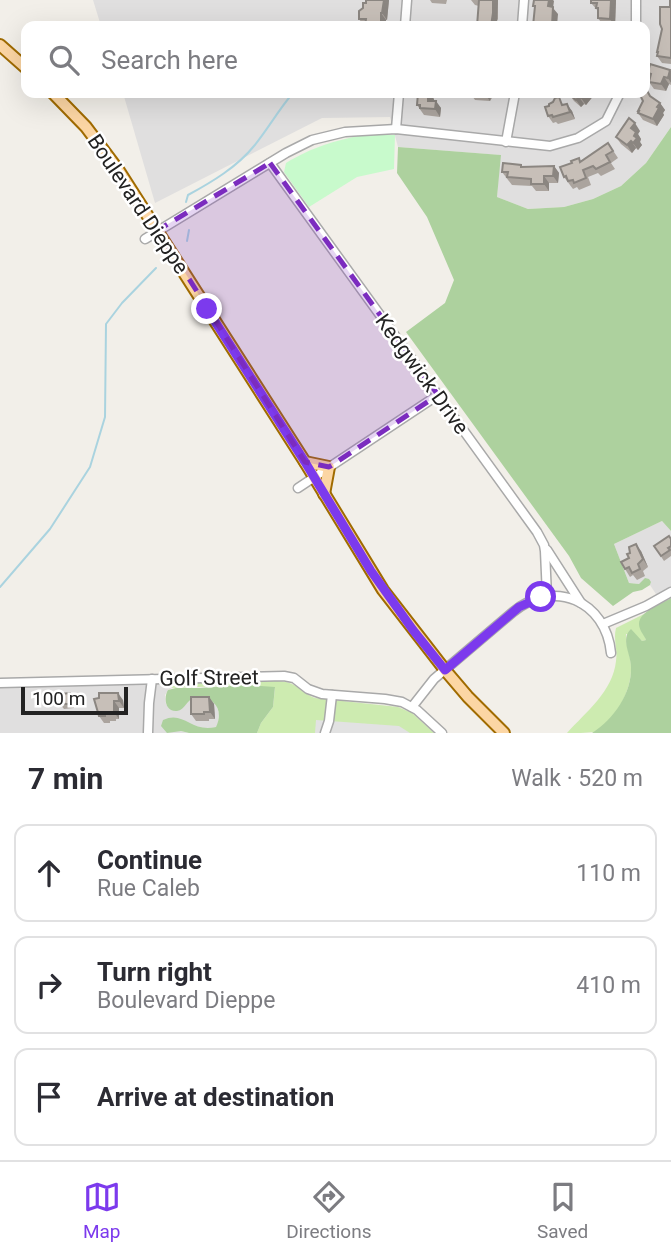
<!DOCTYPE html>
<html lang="en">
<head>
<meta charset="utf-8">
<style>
	:root { --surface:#fff; --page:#f2f2f3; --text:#2b2b33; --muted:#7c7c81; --line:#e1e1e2; --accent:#7c3aed }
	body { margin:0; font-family:Roboto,sans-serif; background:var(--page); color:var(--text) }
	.scale { position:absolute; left:21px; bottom:18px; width:107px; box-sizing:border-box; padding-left:7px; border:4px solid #222; border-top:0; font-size:19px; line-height:24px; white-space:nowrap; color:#222; -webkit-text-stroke:5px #fff; paint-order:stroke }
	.stop { position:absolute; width:21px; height:21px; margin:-16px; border:5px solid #7c3aed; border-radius:50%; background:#fff }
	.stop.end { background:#7c3aed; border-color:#fff; box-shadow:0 2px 7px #0008 }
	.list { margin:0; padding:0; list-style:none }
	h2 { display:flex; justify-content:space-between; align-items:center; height:91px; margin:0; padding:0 28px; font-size:30px }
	h2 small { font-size:23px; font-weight:400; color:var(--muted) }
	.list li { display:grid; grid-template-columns:46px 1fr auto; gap:21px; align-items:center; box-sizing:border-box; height:98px; margin:0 14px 14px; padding:0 14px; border:2px solid var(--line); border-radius:14px }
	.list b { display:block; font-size:26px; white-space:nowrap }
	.list p { margin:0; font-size:23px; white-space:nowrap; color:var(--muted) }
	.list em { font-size:23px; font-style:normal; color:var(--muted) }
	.icon { flex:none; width:38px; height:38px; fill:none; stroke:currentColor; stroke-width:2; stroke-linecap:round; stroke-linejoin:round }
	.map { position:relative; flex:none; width:671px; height:733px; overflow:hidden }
	.search { position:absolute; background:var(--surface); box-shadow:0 7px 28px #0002; left:21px; right:21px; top:21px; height:77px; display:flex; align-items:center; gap:18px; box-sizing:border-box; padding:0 24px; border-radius:14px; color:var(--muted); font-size:26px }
	.sheet { height:427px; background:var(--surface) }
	nav { display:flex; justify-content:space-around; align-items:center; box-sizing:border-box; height:98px; border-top:2px solid var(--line); background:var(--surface); font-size:19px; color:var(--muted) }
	nav a { display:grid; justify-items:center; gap:4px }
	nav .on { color:var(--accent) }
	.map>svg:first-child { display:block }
	.residential { fill:#e0dfdf }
	.grass { fill:#cdebb0 }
	.forest { fill:#add19e }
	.park { fill:#c8facc }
	.parking { fill:#e2e2e2 }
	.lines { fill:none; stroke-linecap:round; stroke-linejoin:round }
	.stream { stroke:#aad3df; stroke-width:2 }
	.minor-casing { stroke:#a9a9a9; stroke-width:11 }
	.major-casing { stroke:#a06b00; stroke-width:14 }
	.minor { stroke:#fff; stroke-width:8 }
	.major { stroke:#fcd6a4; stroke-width:10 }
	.wall { fill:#aba49e }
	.shaded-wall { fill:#8b8681 }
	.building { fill:#c7bfb8; stroke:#8b8681; stroke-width:2 }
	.route { stroke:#7c3aed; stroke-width:9 }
	.marked { fill:#7b2cbf; fill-opacity:0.2; stroke:#7b2cbf; stroke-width:5; stroke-dasharray:14 9; stroke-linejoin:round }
	.labels { text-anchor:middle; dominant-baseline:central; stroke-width:5; stroke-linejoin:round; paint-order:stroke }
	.street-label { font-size:21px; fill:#222; stroke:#fff }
</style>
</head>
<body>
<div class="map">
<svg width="671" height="733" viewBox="0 0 671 733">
	<rect width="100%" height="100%" fill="#f2efe9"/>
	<g class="residential">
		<path d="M93,0H671V127L646,163L621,186L593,199L564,207L528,209L497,197L500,155L398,147L390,117L322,118L155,203L123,93H645V26H101Z"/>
		<path d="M662,521L671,531V598L662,603L650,585L651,582L639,584L629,583L614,544Z"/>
		<path d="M173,684L172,688L168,690L165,695L166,704L169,708L181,709L190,700L195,698L214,701L216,703L219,714L218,724L216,727L209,729L196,728L185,721L181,731L189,733H0V686Z"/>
	</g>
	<g class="grass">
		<path d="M644,614C635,625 644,629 646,640L642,641L636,636L626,634C625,645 631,655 631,667C632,689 616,722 594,732C587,733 575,733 567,733C586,712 613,691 616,661C618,650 613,639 616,628Z"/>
		<path d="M277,681C299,682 297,691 315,698L398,707L412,713L434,733H257L261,723L273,707L275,688L246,685L172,688L173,684Z"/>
	</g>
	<g class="forest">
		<path d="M671,127V531L662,521L614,544L629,583L639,584L645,578L649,579L651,582L650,585L642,590L633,592L613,606L581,578L569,556L406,332L445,303L454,280L427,217L397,173L398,147L501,155L497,197L528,209L564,207L593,199L621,186L646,163Z"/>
		<path d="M671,598V733H592C614,719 632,693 631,667C631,654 620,639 631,629L642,641L646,640C644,635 639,630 639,624C639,611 662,604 671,598Z"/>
		<path d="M246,685L275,687L273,707L261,723L257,733H189L181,731L167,733L161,726L163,720C184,710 191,733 216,727C224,710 215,696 195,698C187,699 185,710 177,711C164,712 164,696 168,690L176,688H199Z"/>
	</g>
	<path class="park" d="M363,135H395L394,169L357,177L309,207L284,172L286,163C313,147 333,141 363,135Z"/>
	<path class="parking" d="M316,720L399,726L410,733H315Z"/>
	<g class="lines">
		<g class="stream">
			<path d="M186,202L188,195C212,182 237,167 254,146C268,129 279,109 293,93"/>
			<path d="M187,241L189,230"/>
			<path d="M0,587L50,529L90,467L105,417L106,324L122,303L156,268"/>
		</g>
		<g class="minor-casing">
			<g id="minor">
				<path d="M405,26L407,0"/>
				<path d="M522,26L524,0"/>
				<path d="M636,26V0"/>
				<path d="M396,129L399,93"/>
				<path d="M506,142L515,93"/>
				<path d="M270,163L537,532L544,545L545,551L547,596"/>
				<path d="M145,239L286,153L312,140L345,132L396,129L550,146L578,138L606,121L620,93"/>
				<path d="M298,488L438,395"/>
				<path d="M547,550L581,603"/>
				<path d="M603,624L646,606L671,592"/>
				<path d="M0,683L284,676L294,678L308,689L322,694L385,699L402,702L417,710L442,733"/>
				<path d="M412,707L434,679L513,612C554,578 606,601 611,653"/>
				<path d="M148,733L149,703L152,679"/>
				<path d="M325,733L329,721L332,695"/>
			</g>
		</g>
		<g class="major-casing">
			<g id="major">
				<path d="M0,45L26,68"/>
				<path d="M53,93L86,127L119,171L305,462L383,590L445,670L468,697L504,733"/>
				<path d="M305,462L329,467L324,494"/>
			</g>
		</g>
		<use href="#minor" class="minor"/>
		<use href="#major" class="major"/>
	</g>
	<g class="wall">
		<path d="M389,0L387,20H386V26H364L359,19Z"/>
		<path d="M430,0H447L446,4L432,3Z"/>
		<path d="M471,0H498V20L479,6L475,5Z"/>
		<path d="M591,0H616L615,26L603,25L598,18V11L591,3Z"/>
		<path d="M671,0V64L662,63L657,56V52Z"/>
		<path d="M670,70L671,85L669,84L666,91L654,89L649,82L650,76L648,73Z"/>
		<path d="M418,93H429L434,99L433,101L441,108L440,117L424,115L417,105Z"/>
		<path d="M470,93H492V98L490,101L475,100Z"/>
		<path d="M569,94L594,95L586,105L584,104L581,107L574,101Z"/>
		<path d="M652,97L660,103L665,110L663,113L664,115L657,126L643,120L638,113V111Z"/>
		<path d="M564,105L572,111L575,119L558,124L556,122L553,123L548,116Z"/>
		<path d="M640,131L638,134L641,139L640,142L642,145L638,150L636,148L632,153L621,144L616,137Z"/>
		<path d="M608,143L618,158L611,163L615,169L601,176L598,173L588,177L591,185L579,190L577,187L573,189L564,177L572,163L581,161Z"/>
		<path d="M521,165L522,167L554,166L559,173L558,183H549V191H536L532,186L512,185L502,172Z"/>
		<path d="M671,539V556L664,561L654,546Z"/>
		<path d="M641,551L648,567L643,571L645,576L637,580L633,575L630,577L625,569Z"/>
		<path d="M74,697V708L64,709L60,704Z"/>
		<path d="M209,697L214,704L215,719H209V721H196L191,714Z"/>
		<path d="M94,699L123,700L124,708H119V719H116V721H110V723H104L99,716Z"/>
	</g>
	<g class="shaded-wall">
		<path d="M384,0H389L387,20L382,13Z"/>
		<path d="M493,0H498L497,26H491Z"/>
		<path d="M549,0H553L554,1L553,8L558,14L557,26H552L548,6Z"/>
		<path d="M611,0H616L615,26L610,19Z"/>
		<path d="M381,13L386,20V26H381Z"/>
		<path d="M670,70L671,71V83L668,78Z"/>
		<path d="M664,77L669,84L666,91L661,84Z"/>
		<path d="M428,93L434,99L433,108L428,101Z"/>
		<path d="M486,93H492L490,101L485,94Z"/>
		<path d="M585,93H592L594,95L586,105L581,98Z"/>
		<path d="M579,97L584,104L581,107L576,100Z"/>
		<path d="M436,101L441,108L440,117L435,109Z"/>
		<path d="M660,103L665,110L663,113L664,115L657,126L653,119Z"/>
		<path d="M567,104L572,111L575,119L570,112Z"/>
		<path d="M635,123L640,131L638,134L641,139L640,142L642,145L638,150L633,143L634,136L631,128Z"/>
		<path d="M631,141L636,148L632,153L627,145Z"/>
		<path d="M554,166L559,173L558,183L553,176Z"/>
		<path d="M544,176L549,183V191L544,184Z"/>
		<path d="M636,544L641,551L648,567L643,559Z"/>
		<path d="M70,693L74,697V708L71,704Z"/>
		<path d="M118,693L123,700L124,708L119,701Z"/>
		<path d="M209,697L214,704L215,719L210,712Z"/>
		<path d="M114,701L119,708V719L114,712Z"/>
	</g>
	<g class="building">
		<path d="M366,0H384L382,13H381V26H365L366,19H359V11L363,8V3H366Z"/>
		<path d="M479,0H493V13L491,26H477Z"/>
		<path d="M534,0H549L548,6L553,7L552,26H533L535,6H533Z"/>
		<path d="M591,0H611L610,19L598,18V8H596L597,3H591Z"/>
		<path d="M670,0H671V58L657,56L658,52H657L662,29L660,24V7H670Z"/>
		<path d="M650,64L670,70L668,78L664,77L661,84L649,82L651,74L648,73Z"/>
		<path d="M646,89L650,96L660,103L657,107L659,108L653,119L638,113L639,111H638L643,101L639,93H645V90Z"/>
		<path d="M418,93H428V101H436L435,109L420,108V105H417Z"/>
		<path d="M569,93H585L581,98L579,97L576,100L569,94Z"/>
		<path d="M559,97L562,105L567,104L570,112L553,117L552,115L548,116L545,107L549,106V104L553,102L555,98Z"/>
		<path d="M629,118L635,123L631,128L636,132L634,136L637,138L633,143L631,141L627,145L616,137Z"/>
		<path d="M608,143L613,151L606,155L610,162L596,169L593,166L583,170L586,178L574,183L573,180L568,181L566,176L564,177L560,167L572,163L571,161L579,158L580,162Z"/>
		<path d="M503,163L521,165V167L554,166L553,176H544V184H531V179L507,177L508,172H502Z"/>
		<path d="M669,536L671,539V546L668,548L670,550L661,556L654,546Z"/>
		<path d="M636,544L643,559L638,564L640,569L632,573L629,567L625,569L621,562L629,558L627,554L630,553L629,547Z"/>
		<path d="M70,693L71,704H60V694Z"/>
		<path d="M99,693H118L119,701H114V712H111V714H105V716H99L94,699L99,698Z"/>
		<path d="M191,697H209L210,712H204V714H191Z"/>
	</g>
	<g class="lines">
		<path class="route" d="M207,309L305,462L371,571L413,630L445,670L519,607L541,597"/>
	</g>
	<path class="marked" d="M270,163L438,395L329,467L305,462L158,230Z"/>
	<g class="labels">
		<g class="street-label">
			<text transform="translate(138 204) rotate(56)">Boulevard Dieppe</text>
			<text transform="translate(422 374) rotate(54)">Kedgwick Drive</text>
			<text transform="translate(209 678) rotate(-1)">Golf Street</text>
		</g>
	</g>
</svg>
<div class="scale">100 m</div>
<div class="stop" style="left:541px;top:597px"></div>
<div class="stop end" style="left:207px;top:309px"></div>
<div class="search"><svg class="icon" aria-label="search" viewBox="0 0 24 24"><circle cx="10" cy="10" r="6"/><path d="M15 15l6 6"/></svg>Search here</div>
</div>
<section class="sheet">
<h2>7 min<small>Walk · 520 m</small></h2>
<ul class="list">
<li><svg class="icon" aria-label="ahead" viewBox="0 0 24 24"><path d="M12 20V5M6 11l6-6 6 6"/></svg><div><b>Continue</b><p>Rue Caleb</p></div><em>110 m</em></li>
<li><svg class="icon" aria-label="right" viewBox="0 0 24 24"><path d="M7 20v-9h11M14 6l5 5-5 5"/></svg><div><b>Turn right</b><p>Boulevard Dieppe</p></div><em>410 m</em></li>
<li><svg class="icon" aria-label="arrive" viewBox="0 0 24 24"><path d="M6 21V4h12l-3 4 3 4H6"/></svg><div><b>Arrive at destination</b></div></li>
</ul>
</section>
<nav>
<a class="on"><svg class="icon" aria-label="map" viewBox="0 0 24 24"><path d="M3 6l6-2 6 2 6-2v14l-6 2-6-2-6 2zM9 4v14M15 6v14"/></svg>Map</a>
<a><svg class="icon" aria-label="directions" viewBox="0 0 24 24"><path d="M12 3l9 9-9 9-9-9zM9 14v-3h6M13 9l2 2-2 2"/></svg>Directions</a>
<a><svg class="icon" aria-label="saved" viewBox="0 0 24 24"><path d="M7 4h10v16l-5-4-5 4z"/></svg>Saved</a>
</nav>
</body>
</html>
